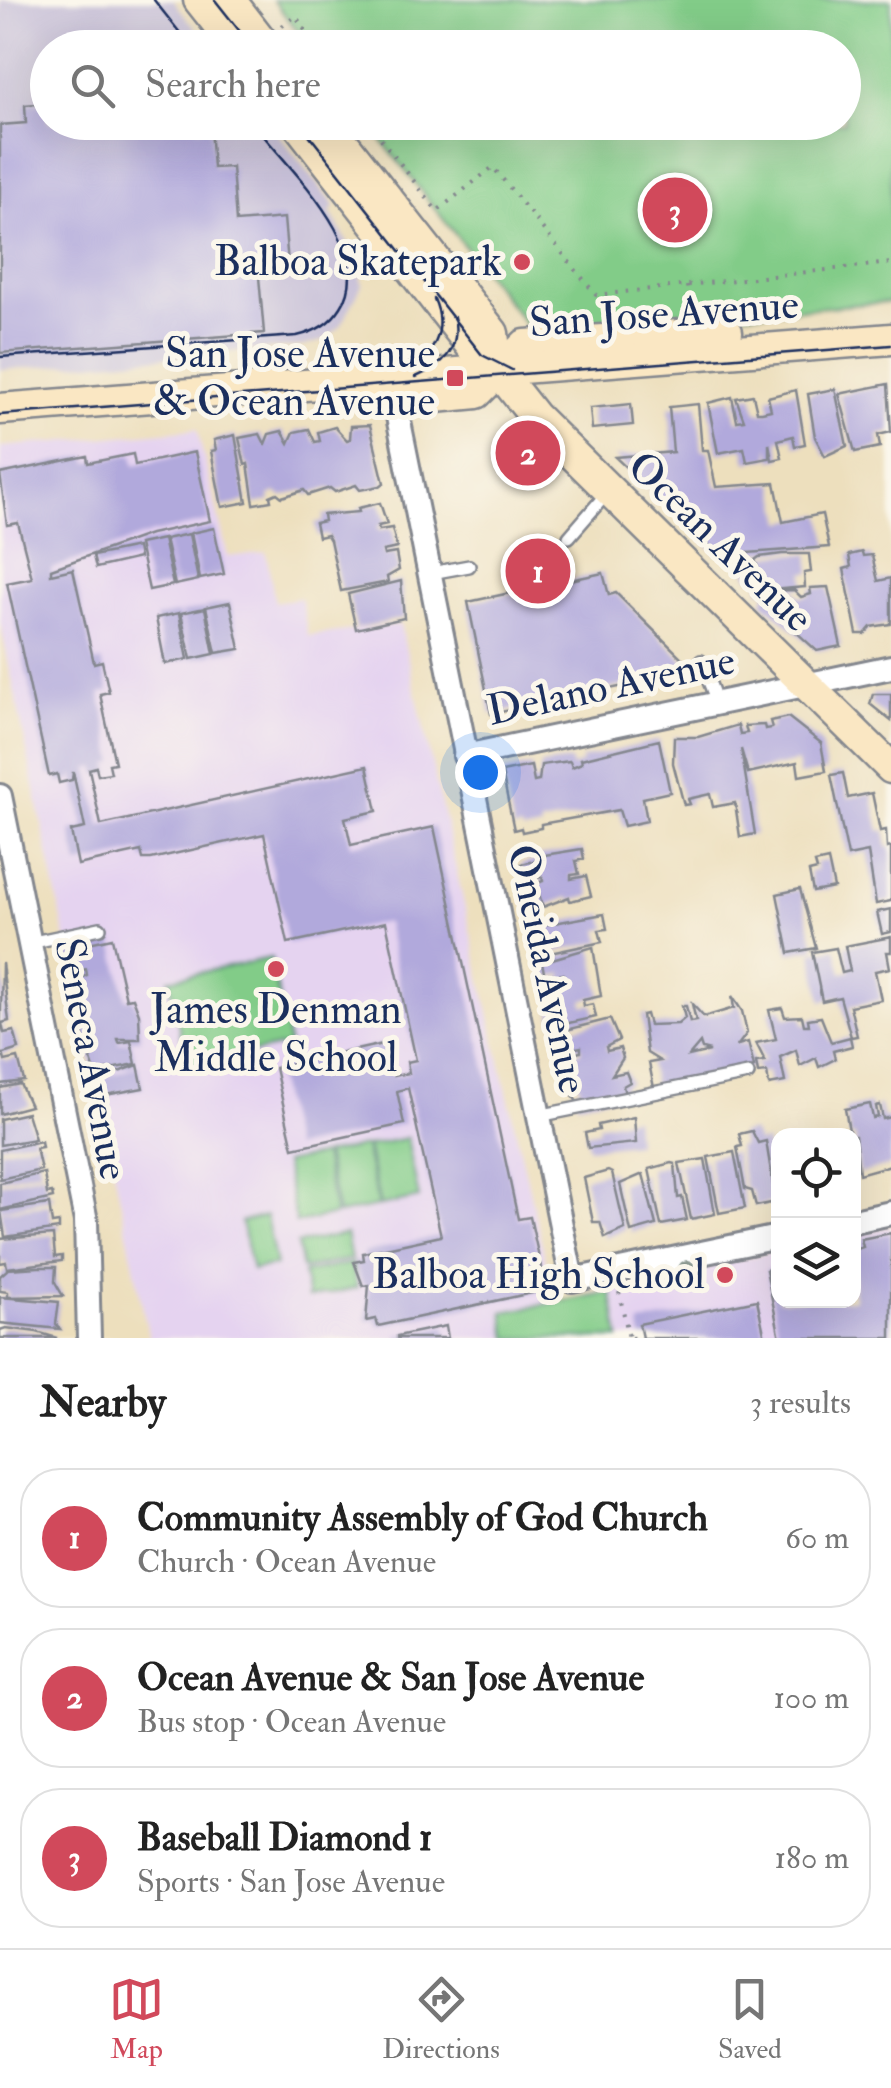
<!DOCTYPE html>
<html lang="en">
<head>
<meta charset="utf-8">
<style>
	:root { --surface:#fff; --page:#f6f6f6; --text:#222; --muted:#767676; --line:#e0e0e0; --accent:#d1495b }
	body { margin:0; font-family:"IM FELL Double Pica",serif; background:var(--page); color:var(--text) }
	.controls { position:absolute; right:30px; bottom:30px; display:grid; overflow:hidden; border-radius:20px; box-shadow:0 10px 40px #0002 }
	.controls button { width:90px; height:90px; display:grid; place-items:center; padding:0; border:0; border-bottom:2px solid var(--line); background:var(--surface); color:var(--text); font:50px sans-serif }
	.you { position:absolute; left:480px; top:772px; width:35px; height:35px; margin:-25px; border:8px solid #fff; border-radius:50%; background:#1a73e8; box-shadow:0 0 0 15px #1a73e833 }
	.badge { display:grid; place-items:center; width:65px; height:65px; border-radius:50%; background:var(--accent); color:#fff; font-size:32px; font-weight:700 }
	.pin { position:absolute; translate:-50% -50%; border:5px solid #fff; box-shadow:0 2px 10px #0006 }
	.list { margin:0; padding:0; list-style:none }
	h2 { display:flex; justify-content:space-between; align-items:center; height:130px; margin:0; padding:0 40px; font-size:42px }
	h2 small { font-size:32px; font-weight:400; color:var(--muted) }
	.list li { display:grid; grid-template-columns:65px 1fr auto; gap:30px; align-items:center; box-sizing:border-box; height:140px; margin:0 20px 20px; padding:0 20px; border:2px solid var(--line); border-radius:40px }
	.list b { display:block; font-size:38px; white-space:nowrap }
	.list p { margin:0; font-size:32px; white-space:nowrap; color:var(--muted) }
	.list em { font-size:32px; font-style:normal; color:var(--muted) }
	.icon { flex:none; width:55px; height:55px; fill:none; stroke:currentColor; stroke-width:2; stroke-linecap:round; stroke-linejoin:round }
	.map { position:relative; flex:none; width:891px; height:1338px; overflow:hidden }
	.search { position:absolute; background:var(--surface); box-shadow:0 10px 40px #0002; left:30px; right:30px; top:30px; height:110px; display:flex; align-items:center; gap:25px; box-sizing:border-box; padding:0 35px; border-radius:55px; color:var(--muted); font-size:38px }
	.sheet { height:610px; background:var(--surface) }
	nav { display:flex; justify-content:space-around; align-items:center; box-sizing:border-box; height:140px; border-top:2px solid var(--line); background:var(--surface); font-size:28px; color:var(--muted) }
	nav a { display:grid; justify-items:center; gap:5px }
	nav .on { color:var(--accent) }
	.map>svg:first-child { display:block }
	.built { fill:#e5d3f0 }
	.industrial { fill:#c7c0d8 }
	.green { fill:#82cc88; stroke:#4e7e73; stroke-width:2.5 }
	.building { fill:#b1a9dc; fill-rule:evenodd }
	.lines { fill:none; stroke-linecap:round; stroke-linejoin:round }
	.lane-casing { stroke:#84878e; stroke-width:16 }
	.street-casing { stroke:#84878e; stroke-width:28 }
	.secondary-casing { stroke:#84878e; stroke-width:35 }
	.path { stroke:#84878e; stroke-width:4; stroke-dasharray:2.5 8; stroke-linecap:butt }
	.lane { stroke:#fff; stroke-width:11 }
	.street { stroke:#fff; stroke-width:22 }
	.secondary { stroke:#fae7c3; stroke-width:30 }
	.tram { stroke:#1b2f5e; stroke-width:2.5 }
	.tree { fill:#8b9890 }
	.poi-dot { fill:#d1495b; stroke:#fbf7ec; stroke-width:4 }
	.labels { text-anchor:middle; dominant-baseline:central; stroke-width:10; stroke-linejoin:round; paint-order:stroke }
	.poi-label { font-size:42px; fill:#1b2f5e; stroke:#fbf7ec; text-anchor:end }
	.street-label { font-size:42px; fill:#1b2f5e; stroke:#fbf7ec }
</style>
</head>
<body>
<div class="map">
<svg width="891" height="1338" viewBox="0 0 891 1338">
	<rect width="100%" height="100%" fill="#fbf7ec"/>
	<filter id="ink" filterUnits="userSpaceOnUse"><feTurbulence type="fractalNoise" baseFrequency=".01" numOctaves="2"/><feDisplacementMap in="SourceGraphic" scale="20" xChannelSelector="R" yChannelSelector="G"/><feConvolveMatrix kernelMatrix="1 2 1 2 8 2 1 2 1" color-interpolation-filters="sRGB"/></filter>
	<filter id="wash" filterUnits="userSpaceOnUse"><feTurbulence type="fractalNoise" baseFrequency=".0048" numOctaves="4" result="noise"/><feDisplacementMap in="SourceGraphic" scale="40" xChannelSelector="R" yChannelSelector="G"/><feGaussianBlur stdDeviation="2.25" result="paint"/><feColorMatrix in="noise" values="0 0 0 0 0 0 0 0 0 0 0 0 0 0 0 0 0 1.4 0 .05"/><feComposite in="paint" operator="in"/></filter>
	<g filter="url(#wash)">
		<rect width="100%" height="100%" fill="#eddfbd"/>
		<path class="built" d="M197,429L228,557L266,552L275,602L301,598L308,636L400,624L555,1302L778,1250V1300H854V1232L891,1226V1338H149L0,622V447Z"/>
		<path class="industrial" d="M0,0H173L210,47L48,48V122L269,123L335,206L330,212L358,260L362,285L341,326L325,340L305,346L0,370Z"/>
		<g class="green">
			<path d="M273,0H891V302L530,330L368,123L844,122V48L310,47Z"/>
			<path d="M271,958L289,1045L187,1066L169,979Z"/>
			<path d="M407,1138L419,1198L380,1206L367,1146Z"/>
			<path d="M365,1146L378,1206L338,1214L325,1154Z"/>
			<path d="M323,1155L335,1215L296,1223L284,1163Z"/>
			<path d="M266,1216L276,1265L252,1270L241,1222Z"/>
			<path d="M346,1234L351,1259L302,1269L297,1244Z"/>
			<path d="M352,1263L357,1288L308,1298L303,1273Z"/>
			<path d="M611,1292L620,1338H508L503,1312Z"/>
		</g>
		<g id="blocks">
			<g class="building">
				<path d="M48,103V122H196L197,130L210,128L213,168L232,167L236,222L284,218L289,275L259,277L264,333L0,353V125L26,123L25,105Z"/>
				<path d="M888,384L891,432L878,435L880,447L855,452L839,394Z"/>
				<path d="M835,389L847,446L825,456L815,437L808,394Z"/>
				<path d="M796,390L805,444L795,446L793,436L778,440L782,458L772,460L769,443V458L747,462L744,448L718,453L708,403L732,397L737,421L744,420L736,398L753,395L757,412H762L771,410L768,397Z"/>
				<path d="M631,404L633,425L592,429L590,408Z"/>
				<path d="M698,404L702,450H708L716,487L775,483L783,522L822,514L829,547L719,555L615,457L673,452L669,407Z"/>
				<path d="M370,425L384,483L380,486L360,490L356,485L335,492L330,488L308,495L304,490L282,497L277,493L270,496L271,501L254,504L248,464L245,465L239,438L260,434L265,444L269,434L282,431L289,443L294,432L309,429L315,442L320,441L318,432L335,427L347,440L350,439L351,426Z"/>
				<path d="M235,435L247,502L222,507L211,451L216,450L214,440Z"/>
				<path d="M195,452L210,521L150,534L51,569V574L73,569L94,663L102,661L109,692L100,694L115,763L109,764L111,773L98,775L96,767L89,769L101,825L367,766L377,811L345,818L351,845L434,827L518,1219L530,1217L546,1290L378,1326L376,1319L366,1321L369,1285L363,1286L354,1262L364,1260L363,1253L441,1236L408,1088L397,1091L404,1124L293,1148L275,1068L387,1043L394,1076L409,1073L407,1062L416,1060L386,922L288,943L264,834L151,859H143L141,851L78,865L71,831L85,828L73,772L72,780L59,783L57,774L49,776L7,583L32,578L18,523L7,525L0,474L87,456L88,463L133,454L135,465Z"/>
				<path d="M380,503L387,524L378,526L379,530L392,528L397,548L383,551L384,555L396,553L399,570L387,577L388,582L341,591L330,540L327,535L318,537L315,523L324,521L323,515L359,512L358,508Z"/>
				<path d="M214,528L224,574L200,579L191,533Z"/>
				<path d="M189,534L198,580L175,585L165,539Z"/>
				<path d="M163,539L173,585L149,590L139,544Z"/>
				<path d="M137,547L139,558L96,568L93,556Z"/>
				<path d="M862,552L863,556L872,555L878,581L891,578V624L871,627L865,634H857L844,569L851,567L849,555Z"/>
				<path d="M782,554H809L811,572L804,573L805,587L760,591L759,577L750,578L744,565L755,564L759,571L755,560L759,557Z"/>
				<path d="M603,573L609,595L616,593L695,671L491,714L468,602Z"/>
				<path d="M401,581L404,618L356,629L348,594Z"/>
				<path d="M828,587L841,646L831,648L817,651L763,602L767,591L794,590L801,597L811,594L810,588Z"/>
				<path d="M230,602L240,649L216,653L206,607Z"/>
				<path d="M205,608L214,654L191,659L181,613Z"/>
				<path d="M179,613L188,659L165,664L156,618Z"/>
				<path d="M873,694H891V721L870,704Z"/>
				<path d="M788,717L821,743L826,771L799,776L797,762L748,773L741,749L755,834L740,837L735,803L713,807L710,794L688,799L690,804L684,805L673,763L674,737H698L738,725L740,734L747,733L745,726L764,725L765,729L772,728L770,721Z"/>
				<path d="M659,740L670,792L643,798L647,821L624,826L619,810L541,824V828L522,832L521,828L514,830L502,772L531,766L534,782L539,781L541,765L570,761L572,767L582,763L581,759Z"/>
				<path d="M843,773L848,798L872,793L880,831L886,830L887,848L891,847V901L876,904L868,852L848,856L831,775Z"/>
				<path d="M582,849L584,859L576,861L579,874L571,875V879L586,876L591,896L570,901L569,897L543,907L536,884L543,881L542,877L525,880L521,864L539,860L538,856Z"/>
				<path d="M828,860L834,888L813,892L809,872L817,870L815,863Z"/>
				<path d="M800,889L816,948L789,953L777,894Z"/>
				<path d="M891,909V932L882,934L877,912Z"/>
				<path d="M604,914L607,929L599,930L602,942L550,953L543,925Z"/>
				<path d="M891,937V952H887L890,968L875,971L881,1000L850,1006L857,1036L851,1037L840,997L822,1001L812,952L836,948L842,973L850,971L845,946Z"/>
				<path d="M112,938L126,999L133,998L139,1014L140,1039H118L119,1043L131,1041L136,1064L95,1072L79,1024H83L77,999L84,998L76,994L74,981L87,975L86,969L74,972L68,956L69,951L85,948L84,944Z"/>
				<path d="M593,947L601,996L583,1000L584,1006L593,1004L596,1017L555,1026L550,1007L556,1005L551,981L563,978V974L545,978L542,962Z"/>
				<path d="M2,963L9,1021L2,1023L4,1033L14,1031L19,1049L0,1055Z"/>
				<path d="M732,996L742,1011L747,1033L738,1045L748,1042L754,1067L654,1088L649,1063L660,1061L647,1053L642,1015L646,1014L649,1025L678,1024L685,1018L682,1006H686L690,1022L696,1021L692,1004L704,1017L734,1008ZM700,1043L702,1049L710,1051L689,1056Z"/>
				<path d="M782,1008L785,1017L802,1016L804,1025H809L808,1019L821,1017L831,1042L850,1037L852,1046L833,1051L835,1059L819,1067L816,1058L800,1066L796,1050L780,1057L785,1082L769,1085L767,1072L758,1073L756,1062L765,1061L756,1043L776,1039L769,1010Z"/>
				<path d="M610,1019L619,1040L606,1047L607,1051L620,1048L623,1058L612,1075L626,1072L630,1082L623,1086L625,1094L578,1103L570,1092L580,1090L571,1054L581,1052V1047L567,1050L562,1031Z"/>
				<path d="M4,1057L5,1061L18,1058L24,1081L0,1084V1058Z"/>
				<path d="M138,1065L143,1088L100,1096L96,1080Z"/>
				<path d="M20,1084L30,1106L0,1114V1088Z"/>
				<path d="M870,1104L873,1118L878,1117L876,1106L880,1105L883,1119L891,1117V1165L859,1174L855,1136H850L845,1109Z"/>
				<path d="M27,1113L35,1139L0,1145V1119Z"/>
				<path d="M634,1117L636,1143L588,1148L585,1133L599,1130L598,1125Z"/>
				<path d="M752,1131L758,1143L766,1141L776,1202L756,1206L752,1191L745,1189L737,1147L742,1146L739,1134Z"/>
				<path d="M41,1141L42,1147L36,1148L41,1170L0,1179V1150Z"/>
				<path d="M734,1152L745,1208L719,1213L708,1157Z"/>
				<path d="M705,1159L715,1214L691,1219L679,1163Z"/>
				<path d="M671,1163L675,1164L678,1198L682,1197L687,1220L661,1225L649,1169Z"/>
				<path d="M608,1171L612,1173L625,1229L605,1238L600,1222H593L584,1178Z"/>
				<path d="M44,1173L47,1194L52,1193L53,1198L0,1210V1183Z"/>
				<path d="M643,1174L656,1225L631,1232L620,1184Z"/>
				<path d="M49,1204L52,1224L59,1223V1229L5,1237L1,1211Z"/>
				<path d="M891,1233V1338H780L766,1270L778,1267V1300H854V1250L863,1247L861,1239Z"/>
				<path d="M53,1235L55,1257L62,1256V1261L7,1268L6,1262L0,1263V1239Z"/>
				<path d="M39,1267H56L55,1282L63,1296L8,1297V1292L0,1291V1276L8,1269Z"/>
				<path d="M0,1297L59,1302L56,1324L60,1329L0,1323Z"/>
				<path d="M757,1300L765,1338H642L639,1324Z"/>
				<path d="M446,1326L448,1338H397V1336Z"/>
				<path d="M6,1328L37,1332L57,1338H0V1330Z"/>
			</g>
		</g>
	</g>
	<g filter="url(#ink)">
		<use href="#blocks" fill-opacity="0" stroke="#84878e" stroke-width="2.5"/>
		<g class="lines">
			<g class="lane-casing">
				<g id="lane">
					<path d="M569,537L608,492"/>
					<path d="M431,573L469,566"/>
					<path d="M701,661L717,702"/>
					<path d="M29,943L100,928"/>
					<path d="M538,1116L748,1074"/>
				</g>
			</g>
			<g class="street-casing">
				<g id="street">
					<path d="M392,387L572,1280L778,1237"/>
					<path d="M465,756L891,667"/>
					<path d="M0,796L86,1221L89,1338"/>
					<path d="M854,1221L891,1213"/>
				</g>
			</g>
			<g class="secondary-casing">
				<g id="secondary">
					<path d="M199,0L237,48"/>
					<path d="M230,0L267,48"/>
					<path d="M296,122L473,348L497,369L535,417L891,768"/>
					<path d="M327,122L493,333L497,369"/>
					<path d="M358,385L395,401L477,393L525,345L727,332"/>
					<path d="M0,409L891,339"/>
				</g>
			</g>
			<g class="path">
				<path d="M282,26L296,16L316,48"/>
				<path d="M368,122L437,211L493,167L596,295L891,263"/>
				<path d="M687,286L690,311"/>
				<path d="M619,1292L629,1338"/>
				<path d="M631,1338L642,1337"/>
			</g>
			<use href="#lane" class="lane"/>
			<use href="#street" class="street"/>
			<use href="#secondary" class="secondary"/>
			<g class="tram">
				<path d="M154,0L192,48"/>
				<path d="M215,0L253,48"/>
				<path d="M299,122L482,355L512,370"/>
				<path d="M0,357L297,336C315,332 331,323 341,307C379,249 286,166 252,122"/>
				<path d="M402,369C434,360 448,330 434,299"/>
				<path d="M416,377C443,366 461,349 454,317"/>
				<path d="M0,415L891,345"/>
			</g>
		</g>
		<circle class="tree" cx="687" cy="1269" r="9"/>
	</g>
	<g class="poi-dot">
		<circle cx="522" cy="262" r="10"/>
		<rect x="445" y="368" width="20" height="20" rx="5"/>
		<circle cx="276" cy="969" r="10"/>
		<circle cx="725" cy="1275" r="10"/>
	</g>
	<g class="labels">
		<g class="poi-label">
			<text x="502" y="262">Balboa Skatepark</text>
			<text x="435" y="354">San Jose Avenue<tspan x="435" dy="48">&amp; Ocean Avenue</tspan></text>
			<text x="276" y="1010" text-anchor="middle">James Denman<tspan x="276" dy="48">Middle School</tspan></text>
			<text x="705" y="1275">Balboa High School</text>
		</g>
		<g class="street-label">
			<text transform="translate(664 314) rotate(-4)">San Jose Avenue</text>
			<text transform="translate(720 542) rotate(44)">Ocean Avenue</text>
			<text transform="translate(611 686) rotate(-12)">Delano Avenue</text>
			<text transform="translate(547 969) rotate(78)">Oneida Avenue</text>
			<text transform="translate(91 1059) rotate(79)">Seneca Avenue</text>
		</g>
	</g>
</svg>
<div class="controls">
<button><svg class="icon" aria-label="locate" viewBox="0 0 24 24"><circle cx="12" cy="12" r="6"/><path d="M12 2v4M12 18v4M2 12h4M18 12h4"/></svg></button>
<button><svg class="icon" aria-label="layers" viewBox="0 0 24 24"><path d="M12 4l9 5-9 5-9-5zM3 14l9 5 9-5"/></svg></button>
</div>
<div class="you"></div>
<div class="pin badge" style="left:538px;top:571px">1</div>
<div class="pin badge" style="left:528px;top:453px">2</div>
<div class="pin badge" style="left:675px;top:210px">3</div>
<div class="search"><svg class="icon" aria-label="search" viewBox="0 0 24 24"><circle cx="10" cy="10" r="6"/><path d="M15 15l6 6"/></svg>Search here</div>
</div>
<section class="sheet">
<h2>Nearby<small>3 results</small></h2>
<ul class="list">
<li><span class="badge">1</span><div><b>Community Assembly of God Church</b><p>Church · Ocean Avenue</p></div><em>60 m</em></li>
<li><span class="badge">2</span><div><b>Ocean Avenue &amp; San Jose Avenue</b><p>Bus stop · Ocean Avenue</p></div><em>100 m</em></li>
<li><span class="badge">3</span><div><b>Baseball Diamond 1</b><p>Sports · San Jose Avenue</p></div><em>180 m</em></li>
</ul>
</section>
<nav>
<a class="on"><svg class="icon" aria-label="map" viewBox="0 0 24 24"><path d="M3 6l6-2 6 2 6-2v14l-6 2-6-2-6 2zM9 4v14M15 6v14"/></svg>Map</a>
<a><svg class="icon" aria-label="directions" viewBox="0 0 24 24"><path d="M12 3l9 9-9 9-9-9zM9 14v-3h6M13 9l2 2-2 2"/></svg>Directions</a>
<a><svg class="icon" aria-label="saved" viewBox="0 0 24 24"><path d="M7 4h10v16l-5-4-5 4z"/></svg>Saved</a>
</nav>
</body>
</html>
